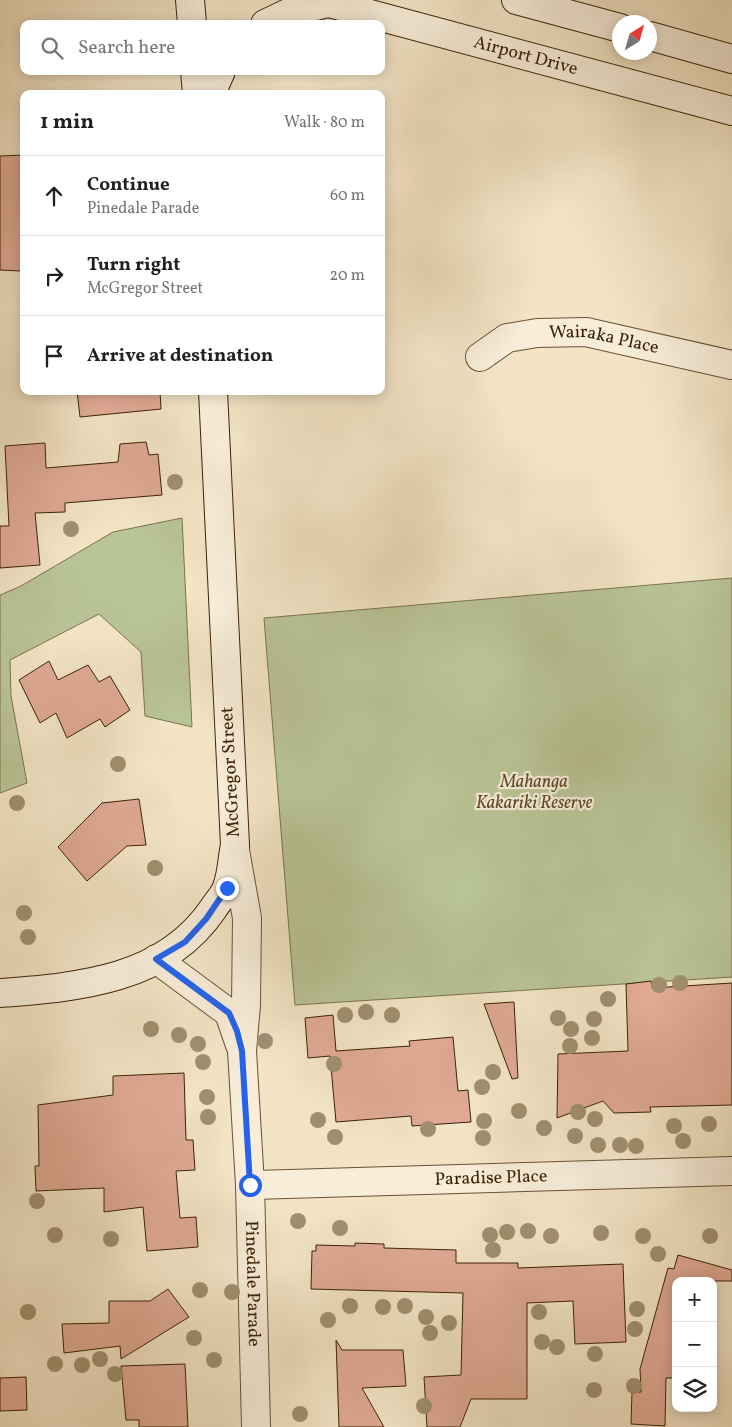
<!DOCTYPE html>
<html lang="en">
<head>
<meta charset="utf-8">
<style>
	:root { --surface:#fff; --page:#f6f6f6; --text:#202124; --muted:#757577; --line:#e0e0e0 }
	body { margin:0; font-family:Vollkorn,serif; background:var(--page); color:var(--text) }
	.controls { position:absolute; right:15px; bottom:15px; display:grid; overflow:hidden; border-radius:10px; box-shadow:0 2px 12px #0003 }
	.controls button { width:45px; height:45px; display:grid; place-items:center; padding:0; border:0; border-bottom:1px solid var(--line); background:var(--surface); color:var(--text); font:25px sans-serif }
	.compass { position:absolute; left:612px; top:15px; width:45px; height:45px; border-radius:50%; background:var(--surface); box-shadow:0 2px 12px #0003; rotate:37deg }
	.stop { position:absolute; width:15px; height:15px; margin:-11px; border:4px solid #2563eb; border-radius:50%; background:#fff }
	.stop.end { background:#2563eb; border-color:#fff; box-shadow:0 1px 5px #0008 }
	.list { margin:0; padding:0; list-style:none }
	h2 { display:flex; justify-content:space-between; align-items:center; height:65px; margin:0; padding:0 20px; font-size:21px }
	h2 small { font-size:16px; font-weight:400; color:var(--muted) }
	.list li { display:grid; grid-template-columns:32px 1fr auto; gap:15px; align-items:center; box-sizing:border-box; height:80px; padding:0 20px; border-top:1px solid var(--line) }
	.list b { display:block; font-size:19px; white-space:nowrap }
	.list p { margin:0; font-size:16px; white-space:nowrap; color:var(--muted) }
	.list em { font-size:16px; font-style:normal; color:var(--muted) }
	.icon { flex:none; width:28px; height:28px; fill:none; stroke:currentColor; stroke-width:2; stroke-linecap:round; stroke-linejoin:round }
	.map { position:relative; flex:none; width:732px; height:1427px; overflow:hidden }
	.search { position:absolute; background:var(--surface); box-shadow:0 2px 12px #0003; left:20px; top:20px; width:365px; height:55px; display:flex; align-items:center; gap:12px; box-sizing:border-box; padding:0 18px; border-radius:10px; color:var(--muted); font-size:19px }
	.panel { position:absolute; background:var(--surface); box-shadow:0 2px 12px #0003; left:20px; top:90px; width:365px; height:305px; border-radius:10px }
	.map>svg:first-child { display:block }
	.green { fill:#b9c496; stroke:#7b734e }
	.building { fill:#dfa994; stroke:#3d2205 }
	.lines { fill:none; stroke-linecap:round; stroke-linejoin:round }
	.street-casing { stroke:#6a5235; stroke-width:30 }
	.secondary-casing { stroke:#3d2205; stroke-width:30 }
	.street { stroke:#f7edd9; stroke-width:28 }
	.secondary { stroke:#f7edd9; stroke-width:28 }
	.tree { fill:#a08f6f }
	.route { stroke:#2563eb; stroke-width:6 }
	.labels { text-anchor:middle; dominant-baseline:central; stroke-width:4.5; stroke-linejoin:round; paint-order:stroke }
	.street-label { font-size:18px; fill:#3d2205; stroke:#f7edd9 }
	.park-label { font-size:18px; font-style:italic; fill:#5c4a29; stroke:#f7edd9 }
</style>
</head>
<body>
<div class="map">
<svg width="732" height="1427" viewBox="0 0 732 1427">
	<rect width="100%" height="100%" fill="#f2e4c5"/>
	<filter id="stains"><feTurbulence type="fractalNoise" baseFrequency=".004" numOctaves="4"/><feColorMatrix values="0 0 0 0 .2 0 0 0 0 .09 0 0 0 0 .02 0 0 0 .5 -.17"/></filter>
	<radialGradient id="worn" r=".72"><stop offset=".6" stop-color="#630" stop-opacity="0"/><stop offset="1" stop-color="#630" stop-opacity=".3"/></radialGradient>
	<g class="green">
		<path d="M182,518L192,727L145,716L141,652L99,614L10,660L11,696L27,783L0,793V595L21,586L113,532Z"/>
		<path d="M732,578V977L295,1005L264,618Z"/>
	</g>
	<g class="building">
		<path d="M24,155L21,271L0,270V156Z"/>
		<path d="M77,391H160L161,409L80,417Z"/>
		<path d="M146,442L149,455L158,454L162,495L65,503V512L35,513L40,565L0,568V526H9L5,446L45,443L46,468L118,462L120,444Z"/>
		<path d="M49,661L58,680L88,665L99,682L110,676L130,710L105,727L100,719L67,738L56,713L40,723L19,680Z"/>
		<path d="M139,799L146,845L127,846L87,881L58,847L102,803Z"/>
		<path d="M651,981L652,988L732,983V1105L650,1107L651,1112L614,1113L603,1101L557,1118L558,1054L628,1051L626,984Z"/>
		<path d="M514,1002L518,1078L512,1079L484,1004Z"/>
		<path d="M333,1015L336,1051L410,1046L409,1041L453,1037L458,1091L468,1090L471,1122L412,1126L411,1116L336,1122L330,1056L308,1058L305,1018Z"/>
		<path d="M184,1073L186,1140H193L195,1170L176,1171L180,1218L196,1217L198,1247L147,1251L143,1207L104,1212V1188L36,1191L35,1166H39L38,1105L113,1095V1076Z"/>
		<path d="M355,1243L384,1244V1248L456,1250V1263H518V1268L623,1264L626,1342L575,1344L573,1301L527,1303V1399H471L460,1427H427L424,1377L461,1375L463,1293L311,1289L312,1251H316V1245L355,1246Z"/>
		<path d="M678,1255L732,1270V1281H676V1378H666L665,1426L631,1424L632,1392H641L640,1369L668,1268L674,1269Z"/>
		<path d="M168,1289L189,1317L121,1359L120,1346L64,1353L62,1324L109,1323V1301H150Z"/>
		<path d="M336,1340L342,1350H403L406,1386L362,1388L384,1427H339Z"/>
		<path d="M185,1364L188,1427H139V1420H126L121,1366Z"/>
		<path d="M26,1377L27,1410L0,1411V1378Z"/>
	</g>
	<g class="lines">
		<g class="street-casing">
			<g id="street">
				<path id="s1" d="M480,357L507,338L537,333L586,332L732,365"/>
				<path id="s2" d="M235,850L247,918L246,1005L242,1051L250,1185L256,1427"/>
				<path d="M156,959L229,1013L240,1045"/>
				<path id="s3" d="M250,1185L732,1171"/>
			</g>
		</g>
		<g class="secondary-casing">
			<g id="secondary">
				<path d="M190,0L192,24"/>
				<path id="s4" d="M318,0L732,111"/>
				<path d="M516,0L620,28"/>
				<path d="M265,24L288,13L328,3"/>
				<path d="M650,36L732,59"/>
				<path d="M195,71L197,94"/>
				<path d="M211,94L221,71"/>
				<path d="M0,993C78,987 164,981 213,909C217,902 225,895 227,887C232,874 232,859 235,845L213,391"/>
			</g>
		</g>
		<use href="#street" class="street"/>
		<use href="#secondary" class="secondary"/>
	</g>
	<g class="tree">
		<circle cx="175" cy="482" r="8"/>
		<circle cx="71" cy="529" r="8"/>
		<circle cx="118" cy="764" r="8"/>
		<circle cx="17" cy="803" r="8"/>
		<circle cx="155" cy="868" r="8"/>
		<circle cx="24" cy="913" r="8"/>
		<circle cx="28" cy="937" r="8"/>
		<circle cx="680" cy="983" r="8"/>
		<circle cx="659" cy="985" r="8"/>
		<circle cx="608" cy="999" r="8"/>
		<circle cx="366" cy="1012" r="8"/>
		<circle cx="345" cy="1015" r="8"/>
		<circle cx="392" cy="1015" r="8"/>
		<circle cx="558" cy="1018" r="8"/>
		<circle cx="594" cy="1019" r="8"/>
		<circle cx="151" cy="1029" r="8"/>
		<circle cx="571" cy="1029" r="8"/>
		<circle cx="179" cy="1035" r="8"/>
		<circle cx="592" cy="1038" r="8"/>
		<circle cx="265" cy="1041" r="8"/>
		<circle cx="198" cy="1044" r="8"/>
		<circle cx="570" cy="1046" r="8"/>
		<circle cx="203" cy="1062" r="8"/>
		<circle cx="334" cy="1064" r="8"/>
		<circle cx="493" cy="1072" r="8"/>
		<circle cx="482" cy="1087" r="8"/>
		<circle cx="207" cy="1097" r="8"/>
		<circle cx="519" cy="1111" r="8"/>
		<circle cx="578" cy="1112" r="8"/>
		<circle cx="208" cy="1117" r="8"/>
		<circle cx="595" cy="1119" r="8"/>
		<circle cx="318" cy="1120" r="8"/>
		<circle cx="484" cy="1121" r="8"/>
		<circle cx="709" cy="1124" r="8"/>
		<circle cx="674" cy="1126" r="8"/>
		<circle cx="544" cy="1128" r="8"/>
		<circle cx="428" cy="1129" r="8"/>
		<circle cx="575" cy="1136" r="8"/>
		<circle cx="335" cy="1137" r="8"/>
		<circle cx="483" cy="1138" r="8"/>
		<circle cx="683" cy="1141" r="8"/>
		<circle cx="598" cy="1145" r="8"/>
		<circle cx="620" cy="1145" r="8"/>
		<circle cx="636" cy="1146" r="8"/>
		<circle cx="37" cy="1201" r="8"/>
		<circle cx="298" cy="1221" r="8"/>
		<circle cx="340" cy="1228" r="8"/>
		<circle cx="528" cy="1231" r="8"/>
		<circle cx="507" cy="1232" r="8"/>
		<circle cx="601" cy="1233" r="8"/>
		<circle cx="55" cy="1235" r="8"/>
		<circle cx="490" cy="1235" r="8"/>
		<circle cx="551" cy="1236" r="8"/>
		<circle cx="643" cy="1236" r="8"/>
		<circle cx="710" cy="1236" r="8"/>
		<circle cx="111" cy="1239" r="8"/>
		<circle cx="493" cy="1250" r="8"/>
		<circle cx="658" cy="1254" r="8"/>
		<circle cx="200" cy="1290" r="8"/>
		<circle cx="232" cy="1292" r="8"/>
		<circle cx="350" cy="1306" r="8"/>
		<circle cx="405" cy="1306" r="8"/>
		<circle cx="383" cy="1307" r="8"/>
		<circle cx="637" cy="1309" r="8"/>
		<circle cx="28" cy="1312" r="8"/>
		<circle cx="539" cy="1312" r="8"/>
		<circle cx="426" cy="1317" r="8"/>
		<circle cx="328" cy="1320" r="8"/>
		<circle cx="449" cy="1323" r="8"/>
		<circle cx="635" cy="1329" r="8"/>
		<circle cx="430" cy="1333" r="8"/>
		<circle cx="194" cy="1338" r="8"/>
		<circle cx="542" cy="1342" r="8"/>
		<circle cx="557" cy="1347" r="8"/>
		<circle cx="595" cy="1354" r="8"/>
		<circle cx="100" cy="1359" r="8"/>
		<circle cx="214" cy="1360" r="8"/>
		<circle cx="55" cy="1364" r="8"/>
		<circle cx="82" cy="1365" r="8"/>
		<circle cx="115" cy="1374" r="8"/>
		<circle cx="634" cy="1386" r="8"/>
		<circle cx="594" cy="1390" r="8"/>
		<circle cx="424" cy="1406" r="8"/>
		<circle cx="300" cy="1414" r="8"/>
	</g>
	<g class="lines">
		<path class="route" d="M227,888L206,919L185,942L156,959L229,1013L237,1031L242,1051L250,1185"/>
	</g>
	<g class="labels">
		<g class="street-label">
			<text stroke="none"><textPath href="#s4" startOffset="215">Airport Drive</textPath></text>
			<text stroke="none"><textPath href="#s1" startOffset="131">Wairaka Place</textPath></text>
			<text transform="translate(231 772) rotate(-93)">McGregor Street</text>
			<text stroke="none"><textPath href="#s3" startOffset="241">Paradise Place</textPath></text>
			<text stroke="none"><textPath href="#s2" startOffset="435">Pinedale Parade</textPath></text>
		</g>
		<g class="park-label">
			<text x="534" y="782">Mahanga<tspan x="534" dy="21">Kakariki Reserve</tspan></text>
		</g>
	</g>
	<rect width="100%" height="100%" filter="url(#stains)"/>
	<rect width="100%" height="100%" fill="url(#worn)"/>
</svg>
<div class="controls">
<button>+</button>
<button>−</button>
<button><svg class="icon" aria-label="layers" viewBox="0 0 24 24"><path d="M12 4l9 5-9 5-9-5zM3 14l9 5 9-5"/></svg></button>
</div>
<svg class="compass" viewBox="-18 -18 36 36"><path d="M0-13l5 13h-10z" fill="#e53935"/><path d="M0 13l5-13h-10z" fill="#757577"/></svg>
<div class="stop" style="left:250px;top:1185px"></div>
<div class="stop end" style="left:227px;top:888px"></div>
<div class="search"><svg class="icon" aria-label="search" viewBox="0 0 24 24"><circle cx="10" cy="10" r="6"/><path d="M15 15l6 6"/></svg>Search here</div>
<section class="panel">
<h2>1 min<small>Walk · 80 m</small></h2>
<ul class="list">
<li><svg class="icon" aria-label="ahead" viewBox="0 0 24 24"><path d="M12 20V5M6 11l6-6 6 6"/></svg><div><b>Continue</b><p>Pinedale Parade</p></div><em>60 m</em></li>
<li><svg class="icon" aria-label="right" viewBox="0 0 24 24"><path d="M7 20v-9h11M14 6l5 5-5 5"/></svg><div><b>Turn right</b><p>McGregor Street</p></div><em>20 m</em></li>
<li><svg class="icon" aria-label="arrive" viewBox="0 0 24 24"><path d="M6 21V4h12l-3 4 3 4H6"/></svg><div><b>Arrive at destination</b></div></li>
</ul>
</section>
</div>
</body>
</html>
